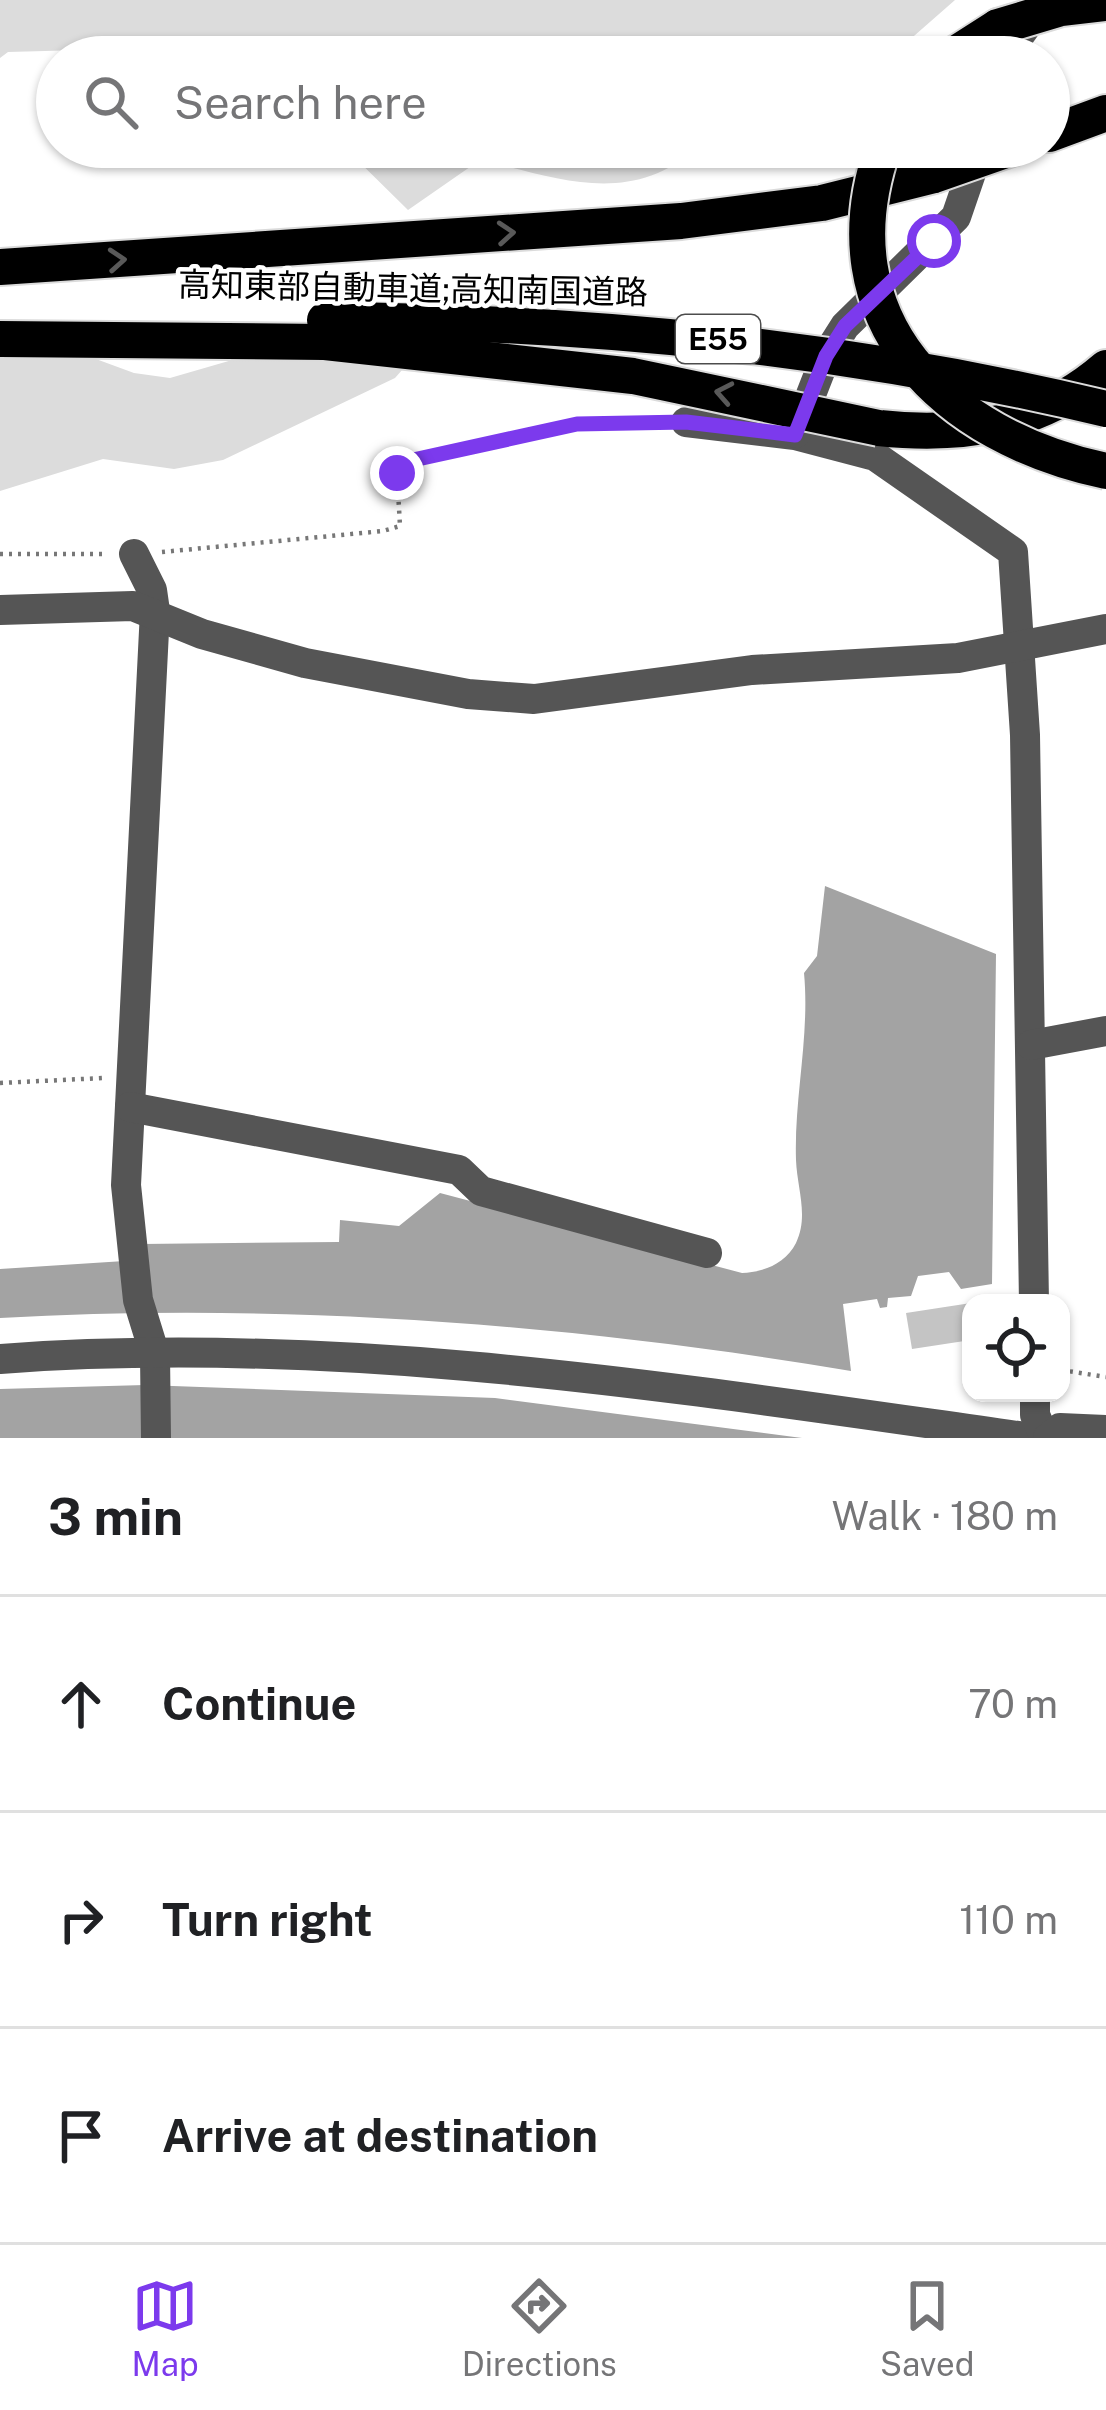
<!DOCTYPE html>
<html lang="en">
<head>
<meta charset="utf-8">
<style>
	:root { --surface:#fff; --page:#f2f2f2; --text:#202124; --muted:#757577; --line:#e0e0e0; --accent:#7c3aed }
	body { margin:0; font-family:"Public Sans","Noto Sans JP",sans-serif; background:var(--page); color:var(--text) }
	.controls { position:absolute; right:36px; bottom:36px; display:grid; overflow:hidden; border-radius:24px; box-shadow:0 3px 9px #0004 }
	.controls button { width:108px; height:108px; display:grid; place-items:center; padding:0; border:0; border-bottom:3px solid var(--line); background:var(--surface); color:var(--text); font:60px sans-serif }
	.stop { position:absolute; width:36px; height:36px; margin:-27px; border:9px solid #7c3aed; border-radius:50%; background:#fff }
	.stop.end { background:#7c3aed; border-color:#fff; box-shadow:0 3px 12px #0008 }
	.list { margin:0; padding:0; list-style:none }
	h2 { display:flex; justify-content:space-between; align-items:center; height:156px; margin:0; padding:0 48px; font-size:51px }
	h2 small { font-size:39px; font-weight:400; color:var(--muted) }
	.list li { display:grid; grid-template-columns:78px 1fr auto; gap:36px; align-items:center; box-sizing:border-box; height:216px; padding:0 48px; border-top:3px solid var(--line) }
	.list b { display:block; font-size:45px; white-space:nowrap }
	.list em { font-size:39px; font-style:normal; color:var(--muted) }
	.icon { flex:none; width:66px; height:66px; fill:none; stroke:currentColor; stroke-width:2; stroke-linecap:round; stroke-linejoin:round }
	.map { position:relative; flex:none; width:1106px; height:1438px; overflow:hidden }
	.search { position:absolute; background:var(--surface); box-shadow:0 3px 9px #0004; left:36px; right:36px; top:36px; height:132px; display:flex; align-items:center; gap:30px; box-sizing:border-box; padding:0 42px; border-radius:66px; color:var(--muted); font-size:45px }
	.sheet { height:804px; background:var(--surface) }
	nav { display:flex; justify-content:space-around; align-items:center; box-sizing:border-box; height:168px; border-top:3px solid var(--line); background:var(--surface); font-size:33px; color:var(--muted) }
	nav a { display:grid; justify-items:center; gap:6px }
	nav .on { color:var(--accent) }
	.map>svg:first-child { display:block }
	.green { fill:#dcdcdc }
	.water { fill:#a3a3a3 }
	.building { fill:#c4c4c4 }
	.lines { fill:none; stroke-linecap:round; stroke-linejoin:round }
	.highway-casing { stroke:#dbdbdb; stroke-width:40 }
	.path { stroke:#777; stroke-width:4.5; stroke-dasharray:3 6; stroke-linecap:butt }
	.minor { stroke:#555; stroke-width:30 }
	.highway { stroke:#000; stroke-width:36 }
	.highway-bridge-casing { stroke:#dbdbdb; stroke-width:40; stroke-linecap:butt }
	.highway-bridge { stroke:#000; stroke-width:36 }
	.oneway { stroke:#595959 }
	.route { stroke:#7c3aed; stroke-width:15 }
	.labels { text-anchor:middle; dominant-baseline:central; stroke-width:9; stroke-linejoin:round; paint-order:stroke }
	.shield { fill:#fff; stroke:#4c4c4c; stroke-width:3 }
	.shield-label { font-size:30px; font-weight:bold; fill:#000 }
	.street-label { font-size:33px; fill:#000; stroke:#fff }
</style>
</head>
<body>
<div class="map">
<svg width="1106" height="1438" viewBox="0 0 1106 1438">
	<rect width="100%" height="100%" fill="#fff"/>
	<g class="green">
		<path d="M0,0H955L890,57H157L119,49L8,52L0,58Z"/>
		<path d="M344,147H699C628,208 560,178 480,160L408,210Z"/>
		<path d="M85,355L134,373L170,378L246,356L410,361L395,378L223,460L174,469L103,459L0,491V358Z"/>
	</g>
	<g class="water">
		<path d="M825,886L996,954L992,1284L961,1289L949,1272L918,1276L911,1296L888,1298L887,1307L880,1308L877,1299L843,1304L851,1371C571,1324 284,1302 0,1318V1269L140,1260L141,1244L339,1242L340,1220L399,1226L440,1193L742,1273C764,1272 785,1264 796,1243C809,1216 797,1188 796,1160C794,1097 810,1036 804,973L817,956Z"/>
		<path d="M145,1385L495,1398L802,1438H0V1389Z"/>
	</g>
	<path class="building" d="M971,1303V1340L912,1349L906,1313Z"/>
	<g class="lines">
		<g class="highway-casing">
			<g id="highway">
				<path d="M951,57L998,27"/>
				<path d="M1049,134L1106,113"/>
				<path d="M0,267L681,221L822,203L934,175"/>
				<path d="M0,339L325,342"/>
				<path d="M879,428C964,437 1040,425 1106,368"/>
			</g>
		</g>
		<g class="path">
			<path d="M162,552L383,531L400,526L397,473L404,462L577,425L658,423"/>
			<path d="M0,554H108"/>
			<path d="M0,1083L103,1078"/>
			<path d="M1061,1370L1106,1377"/>
		</g>
		<g class="minor">
			<path d="M1004,57L1038,10"/>
			<path d="M686,422L795,435L875,456L1013,552L1025,735L1034,1303"/>
			<path d="M796,433L826,356L845,326L956,217L980,147"/>
			<path d="M134,554L152,590L155,611L126,1185L138,1300L155,1355L156,1438"/>
			<path d="M0,610L133,606L202,634L305,663L468,694L534,699L752,670L958,658L1106,629"/>
			<path d="M1031,1045L1106,1031"/>
			<path d="M130,1107L459,1170L481,1191L707,1253"/>
			<path d="M0,1359C347,1333 689,1390 1032,1438"/>
			<path d="M1035,1393V1415L1045,1438"/>
			<path d="M1048,1438L1060,1428L1106,1430"/>
		</g>
		<use href="#highway" class="highway"/>
		<g class="highway-bridge-casing">
			<g id="highway-bridge">
				<path d="M998,27L1061,8L1106,3"/>
				<path d="M883,147C822,321 946,437 1106,471"/>
				<path d="M934,175L1014,147"/>
				<path d="M325,320C590,322 848,347 1106,409"/>
				<path d="M325,342L633,376L879,428"/>
			</g>
		</g>
		<use href="#highway-bridge" class="highway-bridge"/>
	</g>
	<defs><path id="oneway-chevron" d="M-2-3.5L2.5 0L-2 3.5" fill="none" stroke-width="1.6" stroke-linecap="round" stroke-linejoin="round" transform="scale(3)"/></defs>
	<g class="oneway">
		<use href="#oneway-chevron" transform="translate(506 233) rotate(-4)"/>
		<use href="#oneway-chevron" transform="translate(117 260) rotate(-4)"/>
		<use href="#oneway-chevron" transform="translate(724 393) rotate(-169)"/>
	</g>
	<g class="lines">
		<path class="route" d="M397,473L404,462L577,424L686,422L795,435L826,356L845,326L934,241"/>
	</g>
	<g class="labels">
		<rect class="shield" x="676" y="315" width="84" height="48" rx="9"/>
		<g class="shield-label">
			<text x="718" y="339">E55</text>
		</g>
		<g class="street-label">
			<text transform="translate(413 288) rotate(1)">高知東部自動車道;高知南国道路</text>
		</g>
	</g>
</svg>
<div class="controls">
<button><svg class="icon" aria-label="locate" viewBox="0 0 24 24"><circle cx="12" cy="12" r="6"/><path d="M12 2v4M12 18v4M2 12h4M18 12h4"/></svg></button>
</div>
<div class="stop" style="left:934px;top:241px"></div>
<div class="stop end" style="left:397px;top:473px"></div>
<div class="search"><svg class="icon" aria-label="search" viewBox="0 0 24 24"><circle cx="10" cy="10" r="6"/><path d="M15 15l6 6"/></svg>Search here</div>
</div>
<section class="sheet">
<h2>3 min<small>Walk · 180 m</small></h2>
<ul class="list">
<li><svg class="icon" aria-label="ahead" viewBox="0 0 24 24"><path d="M12 20V5M6 11l6-6 6 6"/></svg><div><b>Continue</b></div><em>70 m</em></li>
<li><svg class="icon" aria-label="right" viewBox="0 0 24 24"><path d="M7 20v-9h11M14 6l5 5-5 5"/></svg><div><b>Turn right</b></div><em>110 m</em></li>
<li><svg class="icon" aria-label="arrive" viewBox="0 0 24 24"><path d="M6 21V4h12l-3 4 3 4H6"/></svg><div><b>Arrive at destination</b></div></li>
</ul>
</section>
<nav>
<a class="on"><svg class="icon" aria-label="map" viewBox="0 0 24 24"><path d="M3 6l6-2 6 2 6-2v14l-6 2-6-2-6 2zM9 4v14M15 6v14"/></svg>Map</a>
<a><svg class="icon" aria-label="directions" viewBox="0 0 24 24"><path d="M12 3l9 9-9 9-9-9zM9 14v-3h6M13 9l2 2-2 2"/></svg>Directions</a>
<a><svg class="icon" aria-label="saved" viewBox="0 0 24 24"><path d="M7 4h10v16l-5-4-5 4z"/></svg>Saved</a>
</nav>
</body>
</html>
